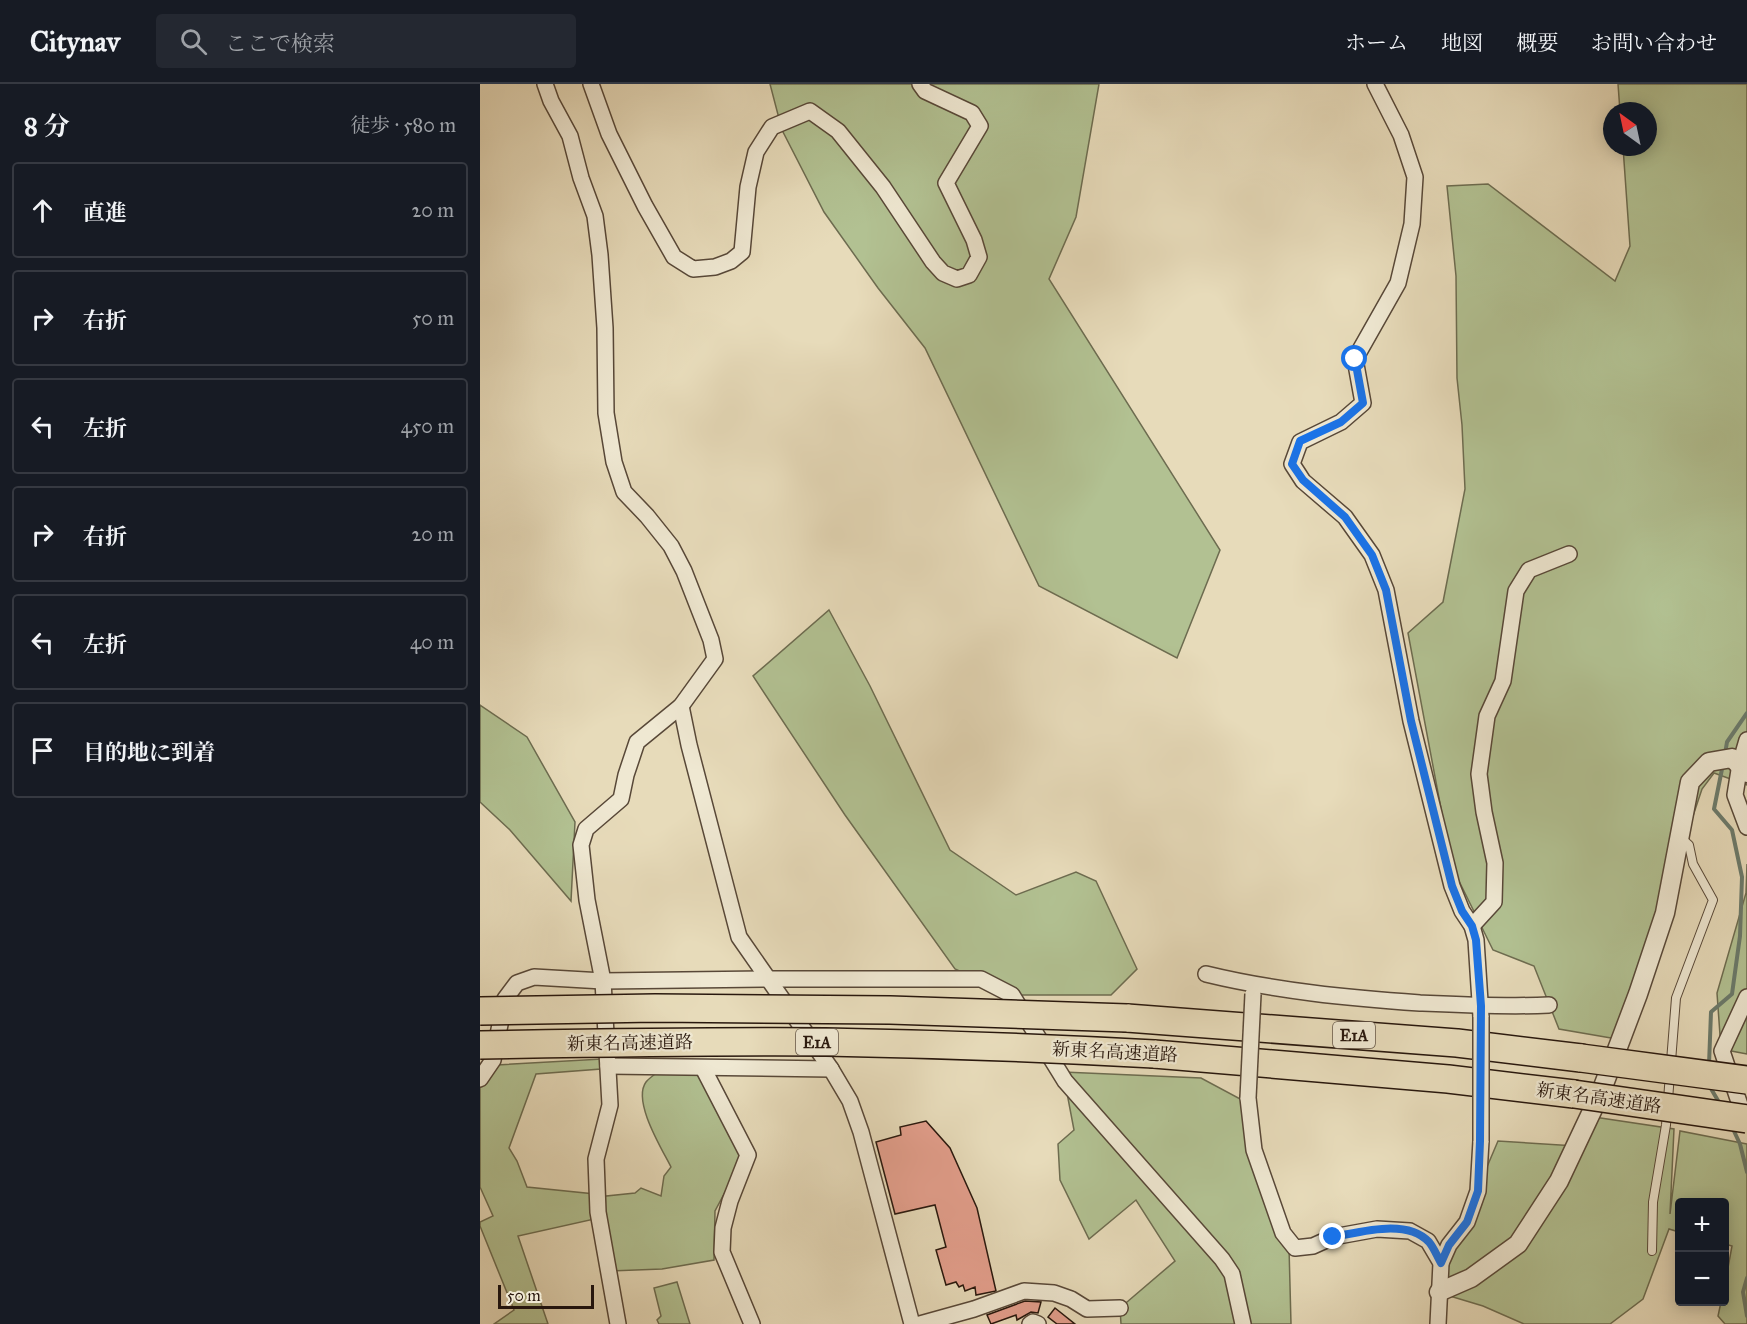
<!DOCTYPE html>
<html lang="ja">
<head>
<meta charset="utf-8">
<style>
	:root { --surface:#171b24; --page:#242831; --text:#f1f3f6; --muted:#9ea1a6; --line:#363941 }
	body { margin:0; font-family:"IM FELL Great Primer","Noto Serif JP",serif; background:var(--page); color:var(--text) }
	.controls { position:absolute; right:18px; bottom:18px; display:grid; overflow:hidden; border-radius:6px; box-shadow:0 3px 15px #0003 }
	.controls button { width:54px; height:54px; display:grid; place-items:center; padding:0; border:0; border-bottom:2px solid var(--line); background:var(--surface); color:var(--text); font:30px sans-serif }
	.compass { position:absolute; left:1123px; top:18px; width:54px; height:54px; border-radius:50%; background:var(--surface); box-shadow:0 3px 15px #0003; rotate:327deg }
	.scale { position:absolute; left:18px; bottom:15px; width:96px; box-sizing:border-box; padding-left:6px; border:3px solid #28170d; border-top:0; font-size:16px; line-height:21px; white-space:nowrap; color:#28170d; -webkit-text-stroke:4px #efe8d2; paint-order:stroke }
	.stop { position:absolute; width:18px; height:18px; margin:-14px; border:4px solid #1a73e8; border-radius:50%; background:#fff }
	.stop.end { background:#1a73e8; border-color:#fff; box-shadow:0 2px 6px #0008 }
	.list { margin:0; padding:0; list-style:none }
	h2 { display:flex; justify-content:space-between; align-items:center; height:78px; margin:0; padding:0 24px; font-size:26px }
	h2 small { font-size:20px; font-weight:400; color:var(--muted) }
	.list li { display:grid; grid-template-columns:39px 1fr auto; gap:18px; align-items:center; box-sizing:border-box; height:96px; margin:0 12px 12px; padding:0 12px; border:2px solid var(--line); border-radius:6px }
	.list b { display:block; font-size:22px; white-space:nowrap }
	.list em { font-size:20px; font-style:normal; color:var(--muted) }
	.icon { flex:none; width:33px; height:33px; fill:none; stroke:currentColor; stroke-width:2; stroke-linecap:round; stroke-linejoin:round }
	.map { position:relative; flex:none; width:1267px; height:1240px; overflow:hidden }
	header { display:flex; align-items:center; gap:36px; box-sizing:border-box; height:84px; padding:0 30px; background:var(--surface); border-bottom:2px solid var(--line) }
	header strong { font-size:28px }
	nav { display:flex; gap:33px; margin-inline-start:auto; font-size:21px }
	.search { width:420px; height:54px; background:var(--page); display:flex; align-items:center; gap:15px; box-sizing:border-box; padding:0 21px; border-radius:6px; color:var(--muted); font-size:22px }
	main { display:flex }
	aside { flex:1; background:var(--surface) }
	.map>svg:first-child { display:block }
	.green { fill:#b2c192; stroke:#6d6c50; stroke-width:1.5 }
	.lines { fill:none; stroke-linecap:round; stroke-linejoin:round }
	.stream { stroke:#6b7a6b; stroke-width:4 }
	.building { fill:#e49f8d; stroke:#28170d; stroke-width:1.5 }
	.service-casing { stroke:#584838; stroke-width:10 }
	.minor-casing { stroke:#584838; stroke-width:18 }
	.tertiary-casing { stroke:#584838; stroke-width:21 }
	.motorway-casing { stroke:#28170d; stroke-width:30 }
	.service { stroke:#efe8d2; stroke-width:8 }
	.minor { stroke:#efe8d2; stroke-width:15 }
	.tertiary { stroke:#efe8d2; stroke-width:18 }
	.motorway { stroke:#e7dbba; stroke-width:27 }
	.minor-bridge-casing { stroke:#584838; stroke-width:18; stroke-linecap:butt }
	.motorway-bridge-casing { stroke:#28170d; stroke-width:30; stroke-linecap:butt }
	.minor-bridge { stroke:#efe8d2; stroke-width:15 }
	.motorway-bridge { stroke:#e7dbba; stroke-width:27 }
	.route { stroke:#1a73e8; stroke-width:8 }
	.labels { text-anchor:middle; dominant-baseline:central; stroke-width:4.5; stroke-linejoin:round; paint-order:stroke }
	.shield { fill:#efe8d2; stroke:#645648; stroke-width:1.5 }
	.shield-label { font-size:16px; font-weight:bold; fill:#28170d }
	.street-label { font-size:18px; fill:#28170d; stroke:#efe8d2 }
</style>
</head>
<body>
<header>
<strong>Citynav</strong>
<div class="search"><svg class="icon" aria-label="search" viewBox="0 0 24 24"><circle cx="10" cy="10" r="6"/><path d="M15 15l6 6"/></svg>ここで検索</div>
<nav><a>ホーム</a><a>地図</a><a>概要</a><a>お問い合わせ</a></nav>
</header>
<main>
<aside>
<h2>8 分<small>徒歩 · 580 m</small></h2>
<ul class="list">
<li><svg class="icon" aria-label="ahead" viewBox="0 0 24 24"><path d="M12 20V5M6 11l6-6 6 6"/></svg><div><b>直進</b></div><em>20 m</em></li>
<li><svg class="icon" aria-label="right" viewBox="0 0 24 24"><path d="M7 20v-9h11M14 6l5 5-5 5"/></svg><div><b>右折</b></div><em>50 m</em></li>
<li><svg class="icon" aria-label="left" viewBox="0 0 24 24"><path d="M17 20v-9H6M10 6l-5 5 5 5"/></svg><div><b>左折</b></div><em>450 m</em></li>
<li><svg class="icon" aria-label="right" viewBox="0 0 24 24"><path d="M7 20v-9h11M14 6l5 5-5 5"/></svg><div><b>右折</b></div><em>20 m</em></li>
<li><svg class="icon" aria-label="left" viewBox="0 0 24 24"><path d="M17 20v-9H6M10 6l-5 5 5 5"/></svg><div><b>左折</b></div><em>40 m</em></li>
<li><svg class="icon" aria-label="arrive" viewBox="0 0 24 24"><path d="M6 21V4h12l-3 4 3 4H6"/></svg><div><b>目的地に到着</b></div></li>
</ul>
</aside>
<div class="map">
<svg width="1267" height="1240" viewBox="0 0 1267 1240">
	<rect width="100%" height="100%" fill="#e7dbba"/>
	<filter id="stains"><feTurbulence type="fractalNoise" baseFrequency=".00333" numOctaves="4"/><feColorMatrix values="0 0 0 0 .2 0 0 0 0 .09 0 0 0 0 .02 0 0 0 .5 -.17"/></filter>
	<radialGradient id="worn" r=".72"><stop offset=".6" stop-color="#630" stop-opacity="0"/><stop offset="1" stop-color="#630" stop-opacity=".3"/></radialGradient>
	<g class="green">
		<path d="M290,0H619L596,133L569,195L740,466L697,574L559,502L445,264L398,204L344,128L302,46Z"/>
		<path d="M1138,0H1267V701L1234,689L1222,705L1139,953L1131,954L1079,945L1054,882L1013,866L977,793L962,730L928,549L963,518L985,405L982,341L977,294L976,192L967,102L1008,100L1135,197L1150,162L1143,63H1168V27H1140Z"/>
		<path d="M349,526L390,602L470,766L536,811L596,788L616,797L657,885L631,911H532L475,885L365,731L273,592Z"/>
		<path d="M0,621L47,653L95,738L91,817L30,746L0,718Z"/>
		<path d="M1267,780V970L1241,965L1237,909L1266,809Z"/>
		<path d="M122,975L121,985L56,990L29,1064L37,1077L47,1103L115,1110L119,1134L38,1152L68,1240H14L34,1226L0,1142V1138L13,1132L0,1103V1003L17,981Z"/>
		<path d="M181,986L223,987L263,1065L259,1082L235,1127L234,1176L182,1185L130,1187L117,1113L155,1109L161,1104L181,1112L184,1092L191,1083C182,1065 152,1017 166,998C170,993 177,989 181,986Z"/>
		<path d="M583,988L721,994L764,1017L809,1163L811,1240H641L640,1224L695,1177L656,1116L609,1155L580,1096L578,1060L594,1046Z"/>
		<path d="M1114,1033L1194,1045L1190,1130L1200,1047L1267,1060V1240H1245L1238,1232L1241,1218H1244L1245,1200L1252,1162L1245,1160L1244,1118H1200L1199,1148L1189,1145L1163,1215L1130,1240H1044L1003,1222L963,1210L967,1177L1018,1057L1096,1062Z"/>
		<path d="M197,1198L210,1240H179L177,1236L181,1232L174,1204Z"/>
	</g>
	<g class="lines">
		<g class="stream">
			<path d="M1245,670L1247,658L1267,629"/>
			<path d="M1229,981L1231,928L1252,910L1260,852L1262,793L1252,746L1234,725L1243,680"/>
			<path d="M1230,1003L1240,1020"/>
			<path d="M1253,1045L1260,1060L1267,1088"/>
			<path d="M1267,1194L1263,1208L1267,1232"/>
		</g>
	</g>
	<g class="building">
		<path d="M446,1037L470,1064L497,1124L516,1207L496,1211L495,1203L485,1207L483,1201L479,1203L476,1198L466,1201L456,1166L466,1163L455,1121L415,1130L396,1058L421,1051L420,1043Z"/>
		<path d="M545,1217L561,1218L558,1229L551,1228L537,1236L536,1231L511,1240L507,1231Z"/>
		<path d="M575,1224L595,1240H577L568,1233Z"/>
	</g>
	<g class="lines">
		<g class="service-casing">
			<path id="service" d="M1172,1167L1173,1118L1186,1041L1196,914L1233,816L1213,780L1209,761L1200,753"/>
		</g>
		<g class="minor-casing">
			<g id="minor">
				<path d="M65,0L71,17L90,52L101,94L115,132L120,171L125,244L126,329L134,378L144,408L167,432L191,462L204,487L231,556L235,575L201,622L157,658L146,691L141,715L106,745L101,761L107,816L123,897L130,1021L116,1075L118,1128L138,1240"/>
				<path d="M111,0L129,50L165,122L194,173L213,185L235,183L251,177L262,168L268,103L276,68L292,43L330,27L358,47L403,103L453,178L463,189L477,195L489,191L499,173L494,156L466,99L500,42L492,29L445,7L440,0"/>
				<path d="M895,0L921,51L935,93L932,140L918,199L875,275L883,319L861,338L820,358L812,380L823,397L865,433L892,471L906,506L931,637L972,802L982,827L992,842L996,856L1001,933"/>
				<path d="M201,622L209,661L259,853L351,985L370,1017L381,1048L432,1240"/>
				<path d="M1267,656L1260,680L1255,711L1267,743"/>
				<path d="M992,842L1014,818L1015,779L1004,728L999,690L1007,632L1023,597L1036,507L1049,486L1089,470"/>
				<path d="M726,890C796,907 868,914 940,919C984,921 1026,923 1069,921"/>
				<path d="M128,982L351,985"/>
				<path d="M223,984L268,1071L250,1117L243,1144L242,1168L272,1240"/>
				<path d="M0,995L13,976L25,915L37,899L54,893L123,897L288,895H501L532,911L585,997L742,1175L752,1190L763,1240"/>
				<path d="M768,1014L774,1066L803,1149L815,1164L833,1162L853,1153L897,1145L930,1147L948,1157L961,1179L958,1240"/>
				<path d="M1266,1039L1242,967L1267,913"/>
				<path d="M961,1179L969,1161L987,1138L998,1107L1001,1057"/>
				<path d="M440,1240L494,1225L544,1207L574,1209L591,1215L607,1225L640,1224"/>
				<path d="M550,1240L553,1238L558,1240"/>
			</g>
		</g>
		<g class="tertiary-casing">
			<path id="tertiary" d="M959,1208L991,1194L1038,1160L1079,1097L1121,1008L1158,910L1185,829L1210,698L1229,678L1252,674L1267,689"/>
		</g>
		<g class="motorway-casing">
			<g id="motorway">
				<path d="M647,934L977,959L1101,974"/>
				<path d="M674,970L968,995L1094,1010"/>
			</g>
		</g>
		<use href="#service" class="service"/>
		<use href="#minor" class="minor"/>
		<use href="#tertiary" class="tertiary"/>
		<use href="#motorway" class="motorway"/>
		<g class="minor-bridge-casing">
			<g id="minor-bridge">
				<path d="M768,1014L773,910"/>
				<path d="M1001,1057V933"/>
			</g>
		</g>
		<g class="motorway-bridge-casing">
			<g id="motorway-bridge">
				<path d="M0,927L175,924L410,926L647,934"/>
				<path d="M0,961C115,959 231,957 346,958C456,960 565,964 674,970"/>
				<path d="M1101,974L1267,996"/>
				<path d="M1094,1010L1267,1035"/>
			</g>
		</g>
		<use href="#minor-bridge" class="minor-bridge"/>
		<use href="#motorway-bridge" class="motorway-bridge"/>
	</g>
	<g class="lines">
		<path class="route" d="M853,1153C881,1148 927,1134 949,1158C954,1164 957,1172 961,1179L969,1161L987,1138L998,1107L1000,1057L1001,922L996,856L992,842L982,827L972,802L931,637L906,506L892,471L865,433L823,396L812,380L820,357L861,338L883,319L875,275"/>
	</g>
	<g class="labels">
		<g class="shield">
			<rect x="853" y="938" width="42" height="26" rx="4.5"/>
			<rect x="316" y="945" width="42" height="26" rx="4.5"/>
		</g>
		<g class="shield-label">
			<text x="874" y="951">E1A</text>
			<text x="337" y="958">E1A</text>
		</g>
		<g class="street-label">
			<text transform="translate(150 959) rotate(-1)">新東名高速道路</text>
			<text transform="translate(635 968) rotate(3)">新東名高速道路</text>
			<text transform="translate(1119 1014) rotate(8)">新東名高速道路</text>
		</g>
	</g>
	<rect width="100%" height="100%" filter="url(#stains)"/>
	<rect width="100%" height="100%" fill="url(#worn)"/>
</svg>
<div class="controls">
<button>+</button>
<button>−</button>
</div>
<svg class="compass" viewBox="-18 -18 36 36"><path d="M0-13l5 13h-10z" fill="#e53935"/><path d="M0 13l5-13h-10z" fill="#9ea1a6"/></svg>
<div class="scale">50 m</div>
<div class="stop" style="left:875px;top:275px"></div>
<div class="stop end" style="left:853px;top:1153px"></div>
</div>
</main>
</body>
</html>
